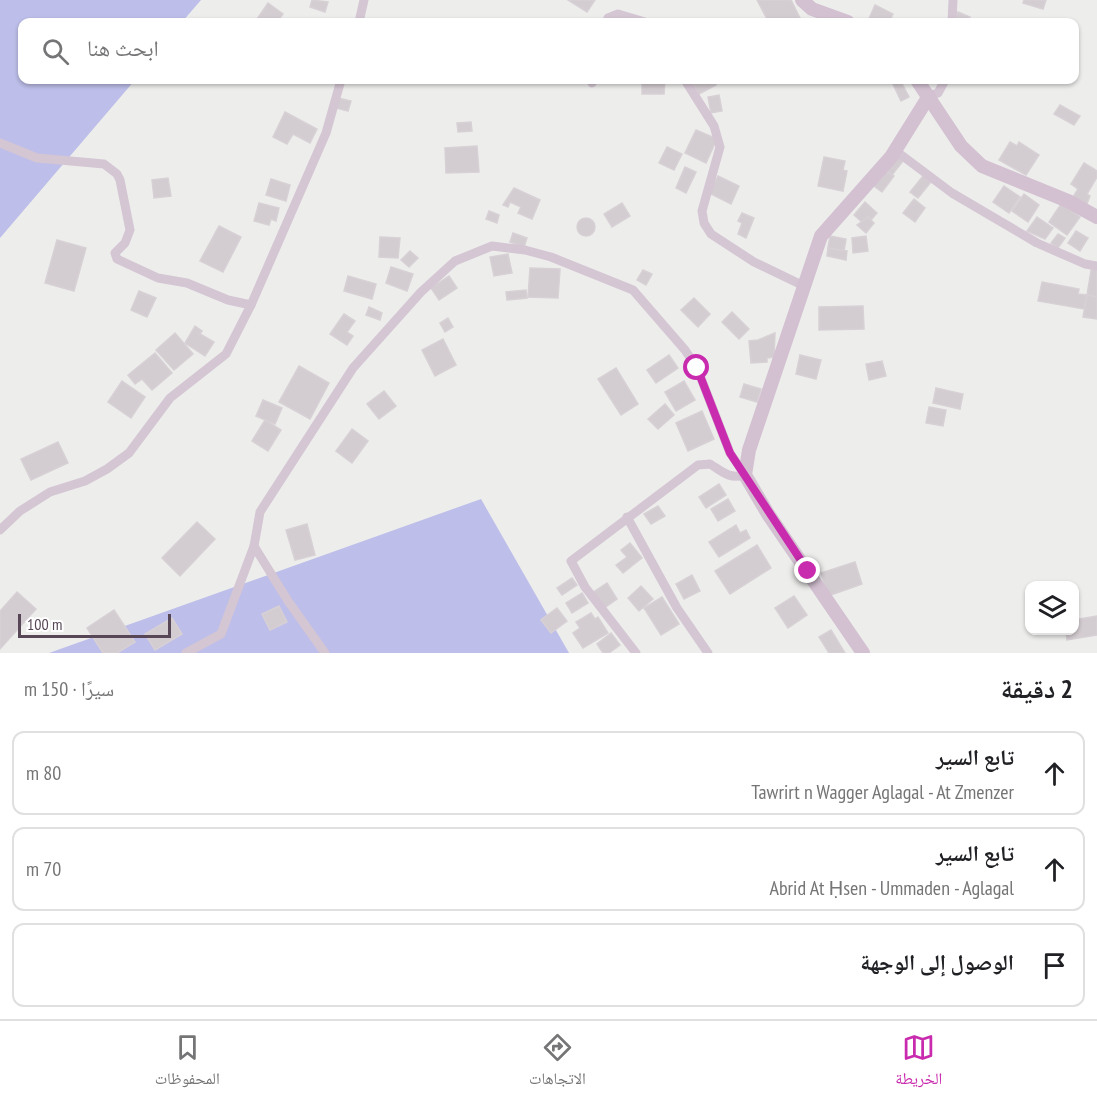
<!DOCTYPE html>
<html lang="ar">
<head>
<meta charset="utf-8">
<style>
	:root { --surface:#fff; --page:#f2f2f2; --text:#202124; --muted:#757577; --line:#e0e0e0; --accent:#c92bae }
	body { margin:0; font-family:"PT Sans Narrow","Noto Naskh Arabic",sans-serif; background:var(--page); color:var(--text); direction:rtl }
	.controls { position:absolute; right:18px; bottom:18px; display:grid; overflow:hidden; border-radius:12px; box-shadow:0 2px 4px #0004 }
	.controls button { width:54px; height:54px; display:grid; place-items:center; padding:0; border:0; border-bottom:2px solid var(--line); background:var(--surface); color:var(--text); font:30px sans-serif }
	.scale { position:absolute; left:18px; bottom:15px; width:153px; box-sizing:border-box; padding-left:6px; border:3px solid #574655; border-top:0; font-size:16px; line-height:21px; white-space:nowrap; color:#574655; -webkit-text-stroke:4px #fff; paint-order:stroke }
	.stop { position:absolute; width:18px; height:18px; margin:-14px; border:4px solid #c92bae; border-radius:50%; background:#fff }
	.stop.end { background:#c92bae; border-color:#fff; box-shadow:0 2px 6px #0008 }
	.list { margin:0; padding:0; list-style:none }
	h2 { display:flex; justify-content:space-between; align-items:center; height:78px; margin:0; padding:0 24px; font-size:26px }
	h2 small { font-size:20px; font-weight:400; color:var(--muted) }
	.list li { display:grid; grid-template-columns:39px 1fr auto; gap:18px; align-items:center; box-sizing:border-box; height:84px; margin:0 12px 12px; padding:0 12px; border:2px solid var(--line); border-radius:12px }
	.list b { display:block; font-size:22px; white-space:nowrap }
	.list p { margin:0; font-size:20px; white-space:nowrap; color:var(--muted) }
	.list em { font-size:20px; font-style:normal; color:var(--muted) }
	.icon { flex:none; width:33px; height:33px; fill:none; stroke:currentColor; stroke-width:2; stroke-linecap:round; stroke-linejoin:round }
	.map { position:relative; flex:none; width:1097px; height:653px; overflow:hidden; direction:ltr }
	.search { position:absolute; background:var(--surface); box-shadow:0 2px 4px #0004; left:18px; right:18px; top:18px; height:66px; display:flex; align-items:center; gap:15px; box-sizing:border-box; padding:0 21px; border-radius:12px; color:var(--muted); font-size:22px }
	.sheet { height:366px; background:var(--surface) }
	nav { display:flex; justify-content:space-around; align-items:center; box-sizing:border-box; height:84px; border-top:2px solid var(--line); background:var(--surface); font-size:16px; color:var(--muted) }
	nav a { display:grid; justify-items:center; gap:3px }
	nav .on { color:var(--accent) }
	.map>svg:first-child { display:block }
	.green { fill:#bdbee9 }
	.building { fill:#d3ccd1; stroke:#d7d0d5; stroke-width:1.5 }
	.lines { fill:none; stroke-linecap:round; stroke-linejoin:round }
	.street { stroke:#d5c6d4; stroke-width:9 }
	.secondary { stroke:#d3c0d1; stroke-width:14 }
	.route { stroke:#c92bae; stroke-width:8 }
</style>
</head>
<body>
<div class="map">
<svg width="1097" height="653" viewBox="0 0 1097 653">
	<rect width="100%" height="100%" fill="#edeeec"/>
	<g class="green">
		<path d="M0,0H201L182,22H22V80H135L0,238Z"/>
		<path d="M481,499L569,653H49Z"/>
	</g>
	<g class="building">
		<path d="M312,0L328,2L325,12L310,7Z"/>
		<path d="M568,0H595L587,12Z"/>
		<path d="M757,0H791L802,22H765L768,21Z"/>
		<path d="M1024,0H1046L1043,9L1023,3Z"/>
		<path d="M268,3L283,14L277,22H261L257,19Z"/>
		<path d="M875,5L893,14L889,22L868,21Z"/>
		<path d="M958,12L970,17L967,22H954Z"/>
		<path d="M642,80H665L664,94H642Z"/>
		<path d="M691,80H712L716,85L699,94Z"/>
		<path d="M891,80H900L909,97L901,101Z"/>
		<path d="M719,95L722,111L711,113L708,97Z"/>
		<path d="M338,98L351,101L348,111L336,108Z"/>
		<path d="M1060,105L1080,116L1074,125L1054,114Z"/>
		<path d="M285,112L317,129L310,143L293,134L287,144L273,137Z"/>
		<path d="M471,122L472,131L458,132L457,123Z"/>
		<path d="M696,130L717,139L706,163L685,153Z"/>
		<path d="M1010,142L1017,146L1019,142L1039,155L1026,175L999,160Z"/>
		<path d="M477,146L479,172L446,173L445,148Z"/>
		<path d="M667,147L682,154L674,170L659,163Z"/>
		<path d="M898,156L903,161L892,175L886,171Z"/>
		<path d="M824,157L845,161L843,170L847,171L843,191L818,186Z"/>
		<path d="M1084,163L1097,171V177L1087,194L1090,196L1086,206L1073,197L1078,189L1071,184Z"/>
		<path d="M685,167L696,172L686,193L676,188Z"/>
		<path d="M886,171L894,176L882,192L874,186Z"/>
		<path d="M718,176L739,186L731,204L709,193Z"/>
		<path d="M923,176L931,182L918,198L910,192Z"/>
		<path d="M168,178L171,196L154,198L152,180Z"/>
		<path d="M271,179L290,185L286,201L266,195Z"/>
		<path d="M1004,186L1020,197L1009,213L993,202Z"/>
		<path d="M514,188L540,200L532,219L518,213L521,207L510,202L508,207L503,205Z"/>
		<path d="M1024,194L1039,205L1028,222L1012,211Z"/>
		<path d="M914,199L925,208L915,222L903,213Z"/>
		<path d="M865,202L877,213L871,220L868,217L863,223L854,215Z"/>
		<path d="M259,203L279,208L276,221L271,219L269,225L254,221Z"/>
		<path d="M622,203L630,216L612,227L604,214Z"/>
		<path d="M1061,204L1080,217L1067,235L1049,222Z"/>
		<path d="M489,211L499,215L497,223L486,219Z"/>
		<path d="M742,213L754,218L746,238L738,234L742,223L738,221Z"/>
		<path d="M868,217L874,223L866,233L857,225Z"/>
		<path d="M1037,217L1053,228L1045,239L1027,231Z"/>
		<circle cx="586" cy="227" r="9"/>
		<path d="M219,226L241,237L223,272L200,261Z"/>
		<path d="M1076,231L1088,238L1080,251L1068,243Z"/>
		<path d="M513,233L527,238L524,247L510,242Z"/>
		<path d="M1058,234L1065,238L1058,248L1051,243Z"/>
		<path d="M830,236L846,239L844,251L828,248Z"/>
		<path d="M866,236L868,251L853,253L852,238Z"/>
		<path d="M380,237L400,238L398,258L379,257Z"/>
		<path d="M57,240L86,248L74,291L45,283Z"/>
		<path d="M828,248L847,251L846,260L827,256Z"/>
		<path d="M410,251L418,258L409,267L401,260Z"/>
		<path d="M508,254L512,273L494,276L490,257Z"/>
		<path d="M1092,265L1097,266V297L1087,295Z"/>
		<path d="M391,267L413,274L407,291L386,283Z"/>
		<path d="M530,268L560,269L558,298L528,297Z"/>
		<path d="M643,270L652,274L646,285L637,280Z"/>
		<path d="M348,276L376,284L372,299L344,291Z"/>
		<path d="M449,276L457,288L439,300L431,288Z"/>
		<path d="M1042,282L1079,289L1078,294L1087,295L1084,309L1038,301Z"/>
		<path d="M526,290L527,298L507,300L506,292Z"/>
		<path d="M139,291L156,298L147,317L131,310Z"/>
		<path d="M1087,295L1097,297V319L1083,317Z"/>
		<path d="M694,298L710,314L698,327L681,310Z"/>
		<path d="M863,306L864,329L819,330V307Z"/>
		<path d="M369,307L382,313L380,320L366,315Z"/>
		<path d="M732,312L749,329L739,339L722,322Z"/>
		<path d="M344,314L355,321L347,332L353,336L347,345L330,334Z"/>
		<path d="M448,318L453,327L445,332L440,323Z"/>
		<path d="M195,326L202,331L200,334L214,342L205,356L185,343Z"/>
		<path d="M175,333L193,354L174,370L156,350Z"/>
		<path d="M775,333L774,357L767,358V362L751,363L749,341L758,340Z"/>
		<path d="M443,339L456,365L435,376L422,350Z"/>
		<path d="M155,353L172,373L152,390L142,379L135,384L128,375Z"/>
		<path d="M669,355L678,368L656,383L647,370Z"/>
		<path d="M800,355L821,360L816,379L796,374Z"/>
		<path d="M882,361L886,376L869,380L866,364Z"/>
		<path d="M299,366L329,383L310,419L279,402Z"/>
		<path d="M616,368L638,404L621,415L598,379Z"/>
		<path d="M122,381L145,397L131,418L108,402Z"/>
		<path d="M684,381L695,400L676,411L665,392Z"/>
		<path d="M744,384L761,389L757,402L740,397Z"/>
		<path d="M936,388L963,394L960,409L933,403Z"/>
		<path d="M384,391L396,406L379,419L367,404Z"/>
		<path d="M263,400L282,408L275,424L256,416Z"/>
		<path d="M665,404L674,415L658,429L648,419Z"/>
		<path d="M929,407L946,410L943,426L926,423Z"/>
		<path d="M702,411L714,439L688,451L676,423Z"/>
		<path d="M265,420L281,430L268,451L252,441Z"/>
		<path d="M352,429L368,441L352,463L336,451Z"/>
		<path d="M58,442L68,463L31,480L21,459Z"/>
		<path d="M719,484L726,495L706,508L699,497Z"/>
		<path d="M728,499L735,511L718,521L711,509Z"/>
		<path d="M658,506L665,516L651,524L644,514Z"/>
		<path d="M197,522L215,539L180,576L162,558Z"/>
		<path d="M307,524L315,555L295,560L286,530Z"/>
		<path d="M736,525L740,533L746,530L750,538L719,557L709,542Z"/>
		<path d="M630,543L642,558L623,573L616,565L627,557L621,550Z"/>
		<path d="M757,545L771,568L730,594L715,571Z"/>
		<path d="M855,562L862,584L828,596L821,573Z"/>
		<path d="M692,575L700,591L684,599L676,584Z"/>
		<path d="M572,578L577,585L562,595L557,588Z"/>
		<path d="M607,583L617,599L603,609L592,593Z"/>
		<path d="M641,586L653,599L639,611L628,598Z"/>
		<path d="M17,592L36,609L0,649V611Z"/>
		<path d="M582,593L588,603L572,613L566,603Z"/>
		<path d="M794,596L807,615L788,628L775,608Z"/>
		<path d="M662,597L679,624L661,635L644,608Z"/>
		<path d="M279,606L287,622L270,630L262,614Z"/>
		<path d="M557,608L567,621L551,633L541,620Z"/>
		<path d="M114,610L135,642L117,653H103L87,628Z"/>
		<path d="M591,613L595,619L598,617L608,633L583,648L573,633L580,628L576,622Z"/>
		<path d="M1097,616V635L1067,640L1066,630H1074V620Z"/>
		<path d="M172,618L182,634L155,650L145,634Z"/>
		<path d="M831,630L845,653H829L819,637Z"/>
		<path d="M611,633L620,645L609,653H603L597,644Z"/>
	</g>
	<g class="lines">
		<g class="street">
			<path d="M359,22L364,0"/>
			<path d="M606,22L608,18L618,14L645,22"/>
			<path d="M952,22L953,0"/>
			<path d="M685,80L714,126L720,147L702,211L704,223L711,234L754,262L806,287"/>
			<path d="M592,83L593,80"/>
			<path d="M929,96L938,93L945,80"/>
			<path d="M0,143L37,158L104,164L117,174L120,180L130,230L125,243L115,253L117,259L158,278L187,283L228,300L251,305"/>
			<path d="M896,151L952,193L1037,243L1085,264L1097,266"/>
			<path d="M627,517L677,608L708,653"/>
			<path d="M0,530L20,511L50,492L85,481L107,469L129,453L170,398L226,354L251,305L326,133L341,80"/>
			<path d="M186,653L221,634L254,546"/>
			<path d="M325,653L288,601L254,546L260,512L353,368L421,292L455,261L492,246L525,250L551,257L633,290L685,350L697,368L730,453L745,475C728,479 723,472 710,464L698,465L571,561L585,587L636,653"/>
		</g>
		<g class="secondary">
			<path d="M802,0L812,9L848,22"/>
			<path d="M917,80L961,146L982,166L1068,201L1097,217"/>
			<path d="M863,653L768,514L745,475L749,450L821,236L891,157L929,96"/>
		</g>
	</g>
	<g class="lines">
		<path class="route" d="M697,368L730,453L808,571"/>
	</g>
</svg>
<div class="controls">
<button><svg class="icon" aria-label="layers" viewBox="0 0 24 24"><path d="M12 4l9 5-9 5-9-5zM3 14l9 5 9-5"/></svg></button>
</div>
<div class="scale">100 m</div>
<div class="stop" style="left:697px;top:368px"></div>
<div class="stop end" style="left:808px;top:571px"></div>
<div class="search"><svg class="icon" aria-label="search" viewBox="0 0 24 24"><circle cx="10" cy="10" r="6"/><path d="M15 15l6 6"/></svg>ابحث هنا</div>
</div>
<section class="sheet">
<h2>2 دقيقة<small>سيرًا · 150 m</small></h2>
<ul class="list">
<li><svg class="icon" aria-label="ahead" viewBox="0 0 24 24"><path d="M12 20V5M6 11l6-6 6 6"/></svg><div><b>تابع السير</b><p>Tawrirt n Wagger Aglagal - At Zmenzer</p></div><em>80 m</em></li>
<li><svg class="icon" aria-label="ahead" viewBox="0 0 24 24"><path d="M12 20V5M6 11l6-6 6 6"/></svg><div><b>تابع السير</b><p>Abrid At Ḥsen - Ummaden - Aglagal</p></div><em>70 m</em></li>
<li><svg class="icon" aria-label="arrive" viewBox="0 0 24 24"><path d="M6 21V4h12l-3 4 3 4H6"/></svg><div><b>الوصول إلى الوجهة</b></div></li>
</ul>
</section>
<nav>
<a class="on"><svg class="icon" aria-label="map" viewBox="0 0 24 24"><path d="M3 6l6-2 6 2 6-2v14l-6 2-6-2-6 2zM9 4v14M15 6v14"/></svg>الخريطة</a>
<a><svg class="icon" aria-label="directions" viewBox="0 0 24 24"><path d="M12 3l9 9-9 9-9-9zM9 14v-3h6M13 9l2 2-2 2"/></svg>الاتجاهات</a>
<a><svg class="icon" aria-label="saved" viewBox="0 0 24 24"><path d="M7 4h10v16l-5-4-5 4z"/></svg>المحفوظات</a>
</nav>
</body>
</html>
